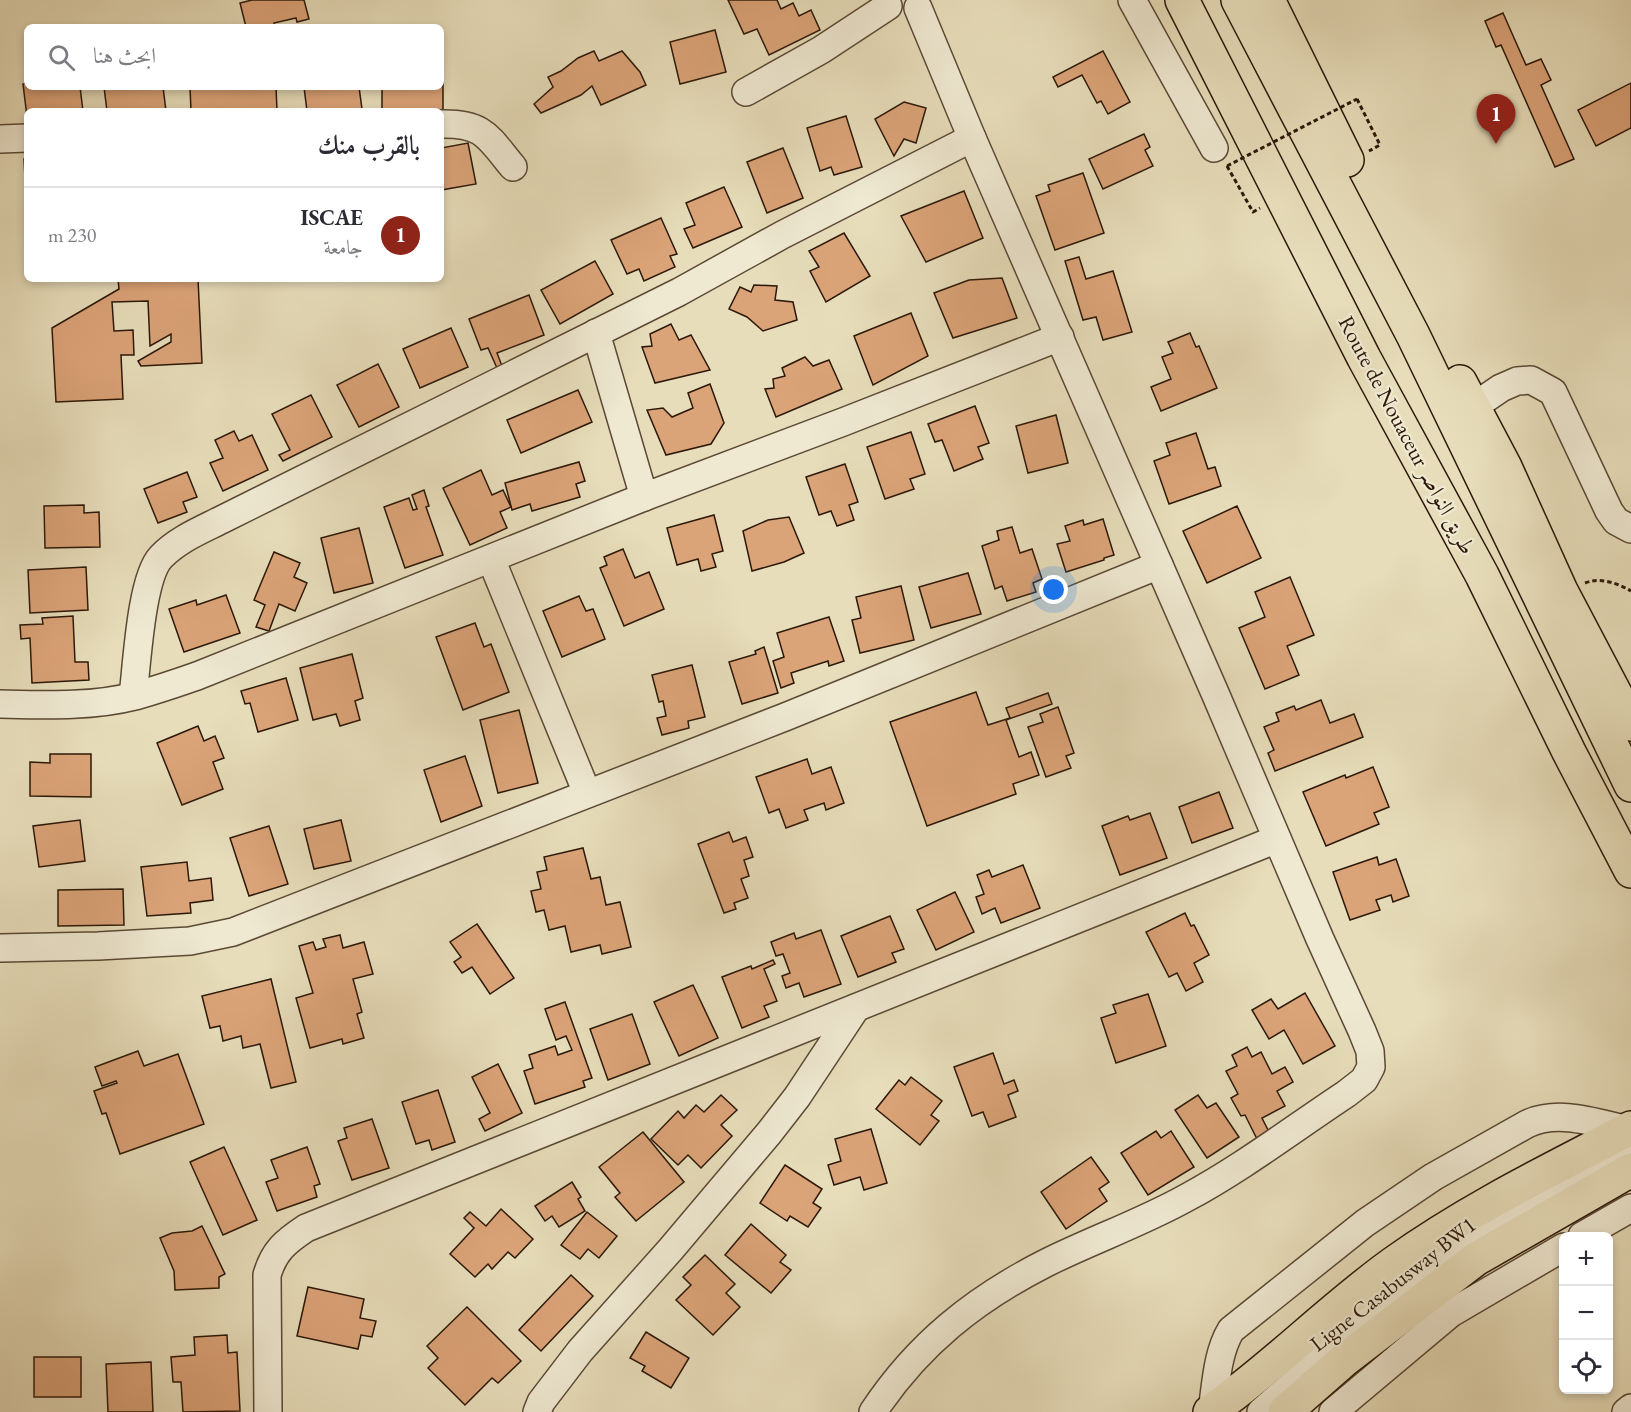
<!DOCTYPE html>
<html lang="ar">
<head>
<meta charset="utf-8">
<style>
	:root { --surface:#fff; --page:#f7f7f7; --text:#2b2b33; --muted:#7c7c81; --line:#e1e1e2; --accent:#8f2418 }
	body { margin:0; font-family:"EB Garamond",Amiri,serif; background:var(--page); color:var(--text); direction:rtl }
	.controls { position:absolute; right:18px; bottom:18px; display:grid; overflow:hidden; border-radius:9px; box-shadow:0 3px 9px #0003 }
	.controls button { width:54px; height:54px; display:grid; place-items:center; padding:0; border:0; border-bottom:2px solid var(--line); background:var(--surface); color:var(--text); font:30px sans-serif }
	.you { position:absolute; left:1054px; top:590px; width:21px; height:21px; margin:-15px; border:4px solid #fff; border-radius:50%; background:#1a73e8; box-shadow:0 0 0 9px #1a73e833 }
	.badge { display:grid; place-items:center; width:39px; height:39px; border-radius:50%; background:var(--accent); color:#fff; font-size:20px; font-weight:700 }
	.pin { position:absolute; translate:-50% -50px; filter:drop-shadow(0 2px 3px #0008) }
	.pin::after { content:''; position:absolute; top:32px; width:21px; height:18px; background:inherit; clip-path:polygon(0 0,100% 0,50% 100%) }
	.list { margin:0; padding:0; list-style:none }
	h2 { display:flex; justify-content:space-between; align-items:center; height:78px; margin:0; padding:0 24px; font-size:26px }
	h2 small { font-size:20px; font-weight:400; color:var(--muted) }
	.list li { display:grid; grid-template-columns:39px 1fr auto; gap:18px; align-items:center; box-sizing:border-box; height:96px; padding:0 24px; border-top:2px solid var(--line) }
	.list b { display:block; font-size:22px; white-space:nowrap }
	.list p { margin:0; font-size:20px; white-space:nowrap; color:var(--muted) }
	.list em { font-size:20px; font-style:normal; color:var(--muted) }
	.icon { flex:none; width:33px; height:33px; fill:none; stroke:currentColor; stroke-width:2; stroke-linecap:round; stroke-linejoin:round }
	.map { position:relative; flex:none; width:1631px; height:1412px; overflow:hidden; direction:ltr }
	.search { position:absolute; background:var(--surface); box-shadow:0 3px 9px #0003; left:24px; top:24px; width:420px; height:66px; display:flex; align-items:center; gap:15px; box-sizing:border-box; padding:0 21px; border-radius:9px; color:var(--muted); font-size:22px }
	.panel { position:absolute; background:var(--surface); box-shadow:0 3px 9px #0003; left:24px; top:108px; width:420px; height:174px; border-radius:9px; direction:rtl }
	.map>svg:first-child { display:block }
	.building { fill:#dba378; stroke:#2c1809; stroke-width:1.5 }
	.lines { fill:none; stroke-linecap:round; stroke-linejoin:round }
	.minor-casing { stroke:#5b4935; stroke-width:30 }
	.major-casing { stroke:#2c1809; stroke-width:36 }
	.highway-casing { stroke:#2c1809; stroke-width:36 }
	.path { stroke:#2c1809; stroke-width:3; stroke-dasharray:4.5 3; stroke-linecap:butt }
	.minor { stroke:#efe9d2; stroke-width:27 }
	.major { stroke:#e7ddba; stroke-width:33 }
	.highway { stroke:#e7ddba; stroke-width:33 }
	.path-bridge { stroke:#2c1809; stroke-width:3; stroke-dasharray:4.5 3; stroke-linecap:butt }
	.labels { text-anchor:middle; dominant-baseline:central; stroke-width:4.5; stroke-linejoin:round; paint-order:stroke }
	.street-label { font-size:22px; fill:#2c1809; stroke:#efe9d2 }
</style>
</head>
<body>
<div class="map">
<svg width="1631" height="1412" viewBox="0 0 1631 1412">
	<rect width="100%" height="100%" fill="#e7ddba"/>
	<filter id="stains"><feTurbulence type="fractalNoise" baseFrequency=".00333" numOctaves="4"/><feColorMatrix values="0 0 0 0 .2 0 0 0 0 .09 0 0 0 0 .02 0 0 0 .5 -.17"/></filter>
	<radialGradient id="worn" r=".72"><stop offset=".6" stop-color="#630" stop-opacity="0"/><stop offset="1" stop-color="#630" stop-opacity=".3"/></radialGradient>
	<g class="building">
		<path d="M252,0H304L309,19L297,22L296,18L274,23L275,27H246L240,3Z"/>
		<path d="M728,0H777L781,9L793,3L799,16L811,10L820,30L769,55L757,29L744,34Z"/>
		<path d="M1503,13L1526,65L1541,59L1551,80L1541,85L1574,159L1555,167L1501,45L1496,47L1485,21Z"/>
		<path d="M715,30L726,72L680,84L670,42Z"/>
		<path d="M594,51L599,61L622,51L640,72L646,85L601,105L592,86L581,95L541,113L534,104L553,87L548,77L561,71L578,58Z"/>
		<path d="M1103,51L1130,102L1108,114L1101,101L1097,103L1082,75L1058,87L1053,77Z"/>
		<path d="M441,67H443V111H382V87H441Z"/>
		<path d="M27,83V87H80L83,111H27V117L23,84Z"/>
		<path d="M1631,83V128L1596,146L1578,110Z"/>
		<path d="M104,87H163L166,111H107Z"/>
		<path d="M190,87H276L277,111H191Z"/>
		<path d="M304,87H359L362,109L307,111Z"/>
		<path d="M904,102L926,108L916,143L904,139L894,156L875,119Z"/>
		<path d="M846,116L862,167L834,175L831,167L820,171L807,128Z"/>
		<path d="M1144,134L1150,147L1145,150L1153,166L1103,189L1089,159Z"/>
		<path d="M468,143L476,184L441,190V148Z"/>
		<path d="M783,148L803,198L767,213L747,162Z"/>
		<path d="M24,159H27L26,198Z"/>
		<path d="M1083,173L1104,233L1055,250L1036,196L1050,191L1048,185Z"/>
		<path d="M724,187L742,227L693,248L684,229L695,225L686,203Z"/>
		<path d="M964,191L983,238L926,262L901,216Z"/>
		<path d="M661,218L677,254L670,256L675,267L644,281L639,269L627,274L611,240Z"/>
		<path d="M844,233L870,276L826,302L810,271L819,267L809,251Z"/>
		<path d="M1079,257L1086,279L1113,271L1132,332L1103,340L1096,317L1083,320L1065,261Z"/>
		<path d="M595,261L613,294L560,324L541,290Z"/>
		<path d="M1002,278L1017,318L953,338L934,293L969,280Z"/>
		<path d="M118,279H198L202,363L141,366L138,361L171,342V334L150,346L148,301L112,302L114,331L133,330L134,355H121L123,399L56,402L52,328L119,289Z"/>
		<path d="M754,285L777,286L775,300L793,302L797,320L763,331L747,317L729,309L740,287L751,292Z"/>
		<path d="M529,295L544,335L497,353L502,366L497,368L488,348L481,350L469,319Z"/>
		<path d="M911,313L928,356L873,385L854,336Z"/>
		<path d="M671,324L679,340L691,335L710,370L655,383L642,347L652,346L650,334Z"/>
		<path d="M451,328L468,367L420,388L403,349Z"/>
		<path d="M1190,333L1196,347L1199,346L1217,388L1161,411L1151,387L1171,379L1162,357L1173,353L1168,342Z"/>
		<path d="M805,357L813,366L829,360L842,389L776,417L765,389L774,388L773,379L785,376L782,368Z"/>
		<path d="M378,364L399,407L359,427L337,385Z"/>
		<path d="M710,384L724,423L711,444L666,455L647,410L663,408L672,417L693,408L688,393Z"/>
		<path d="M578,390L592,422L521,453L507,420Z"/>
		<path d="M311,395L332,437L283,461L279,455L290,450L272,414Z"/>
		<path d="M975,406L989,443L978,447L983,459L954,471L942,440L935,442L928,424Z"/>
		<path d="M1056,415L1068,463L1028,473L1016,426Z"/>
		<path d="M234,431L239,441L252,435L268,470L223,491L210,463L223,458L215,440Z"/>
		<path d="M911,432L925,474L910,479L914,489L885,499L867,447Z"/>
		<path d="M1196,433L1208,469L1215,467L1221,486L1169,504L1154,461L1170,455L1166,443Z"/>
		<path d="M579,462L585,481L576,484L580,497L532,511L530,504L512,510L505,483Z"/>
		<path d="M845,464L858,502L849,505L854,520L837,526L831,511L819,515L806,477Z"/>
		<path d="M481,470L492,495L503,490L511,507L500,512L507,528L470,545L443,488Z"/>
		<path d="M187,472L197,497L183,502L187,512L158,523L144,489Z"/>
		<path d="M424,490L429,506L426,507L443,555L405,568L384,507L409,498L413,510L417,509L412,495Z"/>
		<path d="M84,505V513L99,512L100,547L45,548L44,506Z"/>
		<path d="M1237,506L1261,558L1207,583L1183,531Z"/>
		<path d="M714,515L723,551L712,554L716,567L701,571L698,559L677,565L667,528Z"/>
		<path d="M789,517L804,553L784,562L752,571L743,531L768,520Z"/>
		<path d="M1103,519L1114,555L1104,558V560L1066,572L1057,544L1070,541L1065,526L1083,520L1084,525Z"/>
		<path d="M1012,527L1020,553L1032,549L1042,579L1033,583L1036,592L1007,601L1002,586L995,589L982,546L999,540L997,531Z"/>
		<path d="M359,528L373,583L334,593L321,538Z"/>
		<path d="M623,549L635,578L649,572L664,609L624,626L600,568L607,565L604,557Z"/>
		<path d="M274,552L300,563L294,577L307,583L295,611L279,604L269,631L256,627L265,605L254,600Z"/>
		<path d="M86,567L88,610L30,613L28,570Z"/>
		<path d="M968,573L981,614L931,628L919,587Z"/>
		<path d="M1290,577L1314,635L1287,646L1299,675L1265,689L1239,628L1265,617L1255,592Z"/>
		<path d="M901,586L914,640L860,653L852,620L861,618L856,597Z"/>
		<path d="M226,595L240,633L184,652L169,609L196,600L197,605Z"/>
		<path d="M579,596L586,611L593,609L605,639L562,657L543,611Z"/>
		<path d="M73,616L75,662H88L89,680L32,683L30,638L21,639L20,625L43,624L42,618Z"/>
		<path d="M829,617L844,661L829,666L828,661L791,673L794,683L781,688L773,661L784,657L777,633Z"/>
		<path d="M475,623L484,647L491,644L509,692L463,710L436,637Z"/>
		<path d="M764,647L778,693L742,704L729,662L756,654L755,651Z"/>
		<path d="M352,654L363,698L355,701L360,720L340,726L336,714L313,720L300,668Z"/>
		<path d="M692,665L705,717L688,721L689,728L662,735L657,718L666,716L663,701L659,702L652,675Z"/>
		<path d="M286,678L298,720L258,732L250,703L245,704L241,691Z"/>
		<path d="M976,692L988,725L1010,718L1006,708L1048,693L1052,704L1006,720L1019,757L1031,752L1039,775L1013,784L1016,794L927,826L890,722Z"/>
		<path d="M1321,700L1330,723L1354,714L1363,737L1275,771L1268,753L1274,750L1264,727L1279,721L1276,713L1294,706L1296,710Z"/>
		<path d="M1058,707L1074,753L1066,756L1071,768L1046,777L1028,727L1043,722L1040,714Z"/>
		<path d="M519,710L538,783L498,793L480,720Z"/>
		<path d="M198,726L204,741L215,736L224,758L213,762L223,789L182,805L157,743Z"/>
		<path d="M50,754H91V797L30,796V762L50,763Z"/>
		<path d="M465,756L482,806L441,822L424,770Z"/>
		<path d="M807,759L812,774L831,767L844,803L826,810L824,803L804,810L808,820L786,828L779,809L769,813L756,777Z"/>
		<path d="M1373,767L1389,807L1374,813L1379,824L1326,846L1303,792L1345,775L1346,778Z"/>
		<path d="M1219,792L1233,828L1192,843L1179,807Z"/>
		<path d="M1150,813L1167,858L1120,875L1102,826L1128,816L1130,820Z"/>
		<path d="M80,820L85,861L39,867L33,826Z"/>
		<path d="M341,820L351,861L314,869L304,829Z"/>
		<path d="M269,826L288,884L249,896L230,838Z"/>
		<path d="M729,832L733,842L746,837L753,857L744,860L749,876L741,879L748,898L734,903L736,909L724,913L698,844Z"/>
		<path d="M583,848L591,879L600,877L606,905L620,902L631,947L602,954L600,945L571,952L565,926L549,930L544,910L536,912L531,891L541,889L537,872L547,870L544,857Z"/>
		<path d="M1377,857L1379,865L1396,859L1409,896L1393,902L1391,895L1376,900L1380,910L1350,920L1333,872Z"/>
		<path d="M187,862L189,881L211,878L213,900L190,903L191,913L147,916L141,867Z"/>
		<path d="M1023,865L1040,908L1001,923L995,908L982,914L976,897L984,894L977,875L989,870L992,877Z"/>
		<path d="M123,889L124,925L58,926V890Z"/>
		<path d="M955,892L974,932L936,950L917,910Z"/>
		<path d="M1185,913L1191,926L1194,925L1209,955L1194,963L1203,982L1186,991L1177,973L1169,977L1146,932Z"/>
		<path d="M890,916L904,949L892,953L896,962L858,977L841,936Z"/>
		<path d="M477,924L514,978L490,994L472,967L462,973L454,962L461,957L450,942Z"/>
		<path d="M821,930L841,984L804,997L799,983L786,988L782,976L790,973L783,954L776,956L771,942L794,933L796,939Z"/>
		<path d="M340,935L343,948L364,942L373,974L353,979L362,1012L357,1014L364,1038L343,1044L342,1039L310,1048L296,998L313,993L299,946L313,942L316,950L326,947L323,939Z"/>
		<path d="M773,960L775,964L764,969L777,1001L764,1006L769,1017L742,1028L722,977L751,966L752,969Z"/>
		<path d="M271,979L296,1082L271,1088L260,1044L243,1048L241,1036L223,1041L220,1026L210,1028L202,996Z"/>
		<path d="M693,985L718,1038L679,1056L654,1002Z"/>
		<path d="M1305,993L1335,1046L1303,1064L1284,1030L1269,1039L1252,1010L1271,999L1278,1009Z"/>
		<path d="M1148,994L1166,1046L1116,1063L1101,1018L1116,1013L1113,1005Z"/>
		<path d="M565,1002L592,1078L583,1081L585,1087L535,1104L524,1071L533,1068L529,1055L555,1046L558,1055L572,1050L566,1036L556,1040L545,1009Z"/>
		<path d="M632,1014L650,1064L608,1080L590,1029Z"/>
		<path d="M1247,1047L1252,1057L1261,1052L1272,1074L1285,1067L1293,1082L1277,1091L1285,1106L1262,1118L1269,1132L1257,1139L1245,1115L1241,1116L1231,1098L1238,1094L1226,1071L1237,1066L1232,1055Z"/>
		<path d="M138,1051L144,1066L178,1054L204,1124L120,1154L106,1113L102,1114L94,1091L117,1083L116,1081L102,1086L95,1067Z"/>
		<path d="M993,1053L1004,1084L1014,1080L1018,1091L1008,1095L1016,1117L989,1127L983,1112L972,1116L954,1067Z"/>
		<path d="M498,1064L522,1113L485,1131L479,1119L490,1113L472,1077Z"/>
		<path d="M911,1077L942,1101L931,1115L939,1121L920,1145L876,1109L899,1080L905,1085Z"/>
		<path d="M438,1090L455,1142L432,1150L429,1140L416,1144L402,1102Z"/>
		<path d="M721,1095L737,1110L721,1125L732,1136L701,1168L688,1155L678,1165L651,1139L678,1111L684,1118L696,1105L704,1112Z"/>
		<path d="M1198,1095L1207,1108L1216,1103L1239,1137L1207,1158L1175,1110Z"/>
		<path d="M372,1119L389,1168L352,1180L338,1141L347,1138L344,1128Z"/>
		<path d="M871,1129L887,1183L864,1190L860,1177L834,1185L828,1165L841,1161L835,1139Z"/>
		<path d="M1156,1131L1161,1138L1171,1131L1194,1167L1148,1195L1121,1153Z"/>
		<path d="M643,1132L684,1182L636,1221L615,1197L620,1193L599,1167Z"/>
		<path d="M224,1147L257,1220L223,1235L190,1162Z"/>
		<path d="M307,1147L320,1184L314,1186L317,1197L277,1211L266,1182L278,1178L271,1160Z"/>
		<path d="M1091,1157L1109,1182L1099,1189L1107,1201L1066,1229L1041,1192Z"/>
		<path d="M785,1165L822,1189L813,1203L821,1208L808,1227L790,1216L787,1221L760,1203Z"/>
		<path d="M572,1182L581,1197L578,1199L585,1211L559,1227L552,1216L545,1221L535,1206Z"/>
		<path d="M501,1209L533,1239L515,1258L508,1252L492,1269L488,1264L475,1277L450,1254L474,1228L464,1218L470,1212L486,1226Z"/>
		<path d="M587,1212L617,1236L599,1258L588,1249L580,1259L561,1245Z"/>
		<path d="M751,1224L786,1255L780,1262L791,1270L771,1293L725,1255Z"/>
		<path d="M202,1226L225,1274L219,1277V1288L175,1290L174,1271L160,1238L172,1233L192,1231Z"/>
		<path d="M705,1255L735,1284L726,1293L740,1307L713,1335L676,1300L691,1285L683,1277Z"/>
		<path d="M571,1275L593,1296L541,1351L519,1330Z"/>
		<path d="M308,1287L364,1299L360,1318L376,1321L372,1337L361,1335L358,1349L297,1336Z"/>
		<path d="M467,1307L521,1361L498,1383L492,1378L465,1405L428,1368L438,1358L427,1346Z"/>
		<path d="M646,1332L689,1358L671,1388L642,1371L645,1366L630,1358Z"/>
		<path d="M227,1335L228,1353L237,1352L240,1411L183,1412L181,1382H173L171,1357L195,1355L194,1337Z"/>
		<rect x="34" y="1357" width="47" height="40"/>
		<path d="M151,1362L153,1412H108L106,1364Z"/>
	</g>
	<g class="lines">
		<g class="minor-casing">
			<g id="minor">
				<path d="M1132,0L1214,148"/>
				<path d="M746,92L821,50L888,6"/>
				<path d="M441,124C484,123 488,137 513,167"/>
				<path d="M0,139L27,138"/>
				<path d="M596,333L644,497"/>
				<path d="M1473,407L1501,388L1517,381L1531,380L1553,392L1609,511L1616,521L1631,529"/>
				<path d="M491,559L587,793"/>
				<path d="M133,696C137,664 141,578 161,557C177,540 201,530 221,520L679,292L782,235L972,138"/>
				<path d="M0,704C45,705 92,707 135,696C156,690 177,683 197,676L644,497L843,422L1060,337"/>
				<path d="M0,948L98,946L190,941L233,932L785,717L1159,565"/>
				<path d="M1582,1236L1631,1208"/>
				<path d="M1212,1411C1216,1385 1217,1353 1231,1330L1365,1223L1433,1177L1527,1124C1559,1109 1596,1123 1629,1130"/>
				<path d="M268,1412L267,1275C274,1251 285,1242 306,1228L1277,839"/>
				<path d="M537,1412L541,1402L580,1351L671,1249L769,1133L797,1097L856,1008"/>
				<path d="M873,1412C918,1344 975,1299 1046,1263C1092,1240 1141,1223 1186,1198C1242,1168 1293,1129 1346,1094L1364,1080L1371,1067L1370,1051L1362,1031L1320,939L1215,693L972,138L918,8"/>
				<path d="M1261,1412L1367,1320L1476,1235L1631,1151"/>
				<path d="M1333,1412L1451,1313L1564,1247"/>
				<path d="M1626,1412L1631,1408"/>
			</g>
		</g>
		<g class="major-casing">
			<g id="major">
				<path d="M1210,1412C1275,1366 1330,1309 1394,1263C1468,1210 1550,1170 1631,1128"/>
				<path d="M1285,1412L1343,1361L1476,1259L1631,1170"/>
			</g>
		</g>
		<g class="highway-casing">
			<g id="highway">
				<path d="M1182,0L1364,358L1482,575L1569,752L1631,871"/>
				<path d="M1238,0L1413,335L1631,785"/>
				<path d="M1268,0L1347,160"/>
				<path d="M1460,382L1505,467L1561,591L1631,724"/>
			</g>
		</g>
		<g class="path">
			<path d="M1357,99L1380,145L1369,151"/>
			<path d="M1227,166L1253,212L1260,208"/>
			<path d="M1585,583C1601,577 1617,583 1631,591"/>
		</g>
		<use href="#minor" class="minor"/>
		<use href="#major" class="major"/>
		<use href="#highway" class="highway"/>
		<path class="path-bridge" d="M1227,166L1357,99"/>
	</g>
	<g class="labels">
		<g class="street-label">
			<text transform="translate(1407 435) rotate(62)">Route de Nouaceur طريق النواصر</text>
			<text transform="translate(1393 1284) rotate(-38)">Ligne Casabusway BW1</text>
		</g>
	</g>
	<rect width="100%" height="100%" filter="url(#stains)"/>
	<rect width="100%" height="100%" fill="url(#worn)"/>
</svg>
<div class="controls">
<button>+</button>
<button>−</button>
<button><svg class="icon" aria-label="locate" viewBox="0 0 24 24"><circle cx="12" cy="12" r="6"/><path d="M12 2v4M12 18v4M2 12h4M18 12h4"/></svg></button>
</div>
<div class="you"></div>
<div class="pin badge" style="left:1496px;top:144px">1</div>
<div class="search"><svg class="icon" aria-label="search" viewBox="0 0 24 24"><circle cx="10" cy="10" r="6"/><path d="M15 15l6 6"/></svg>ابحث هنا</div>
<section class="panel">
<h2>بالقرب منك<small></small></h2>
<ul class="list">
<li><span class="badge">1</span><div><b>ISCAE</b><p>جامعة</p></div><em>230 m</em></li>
</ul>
</section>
</div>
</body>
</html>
